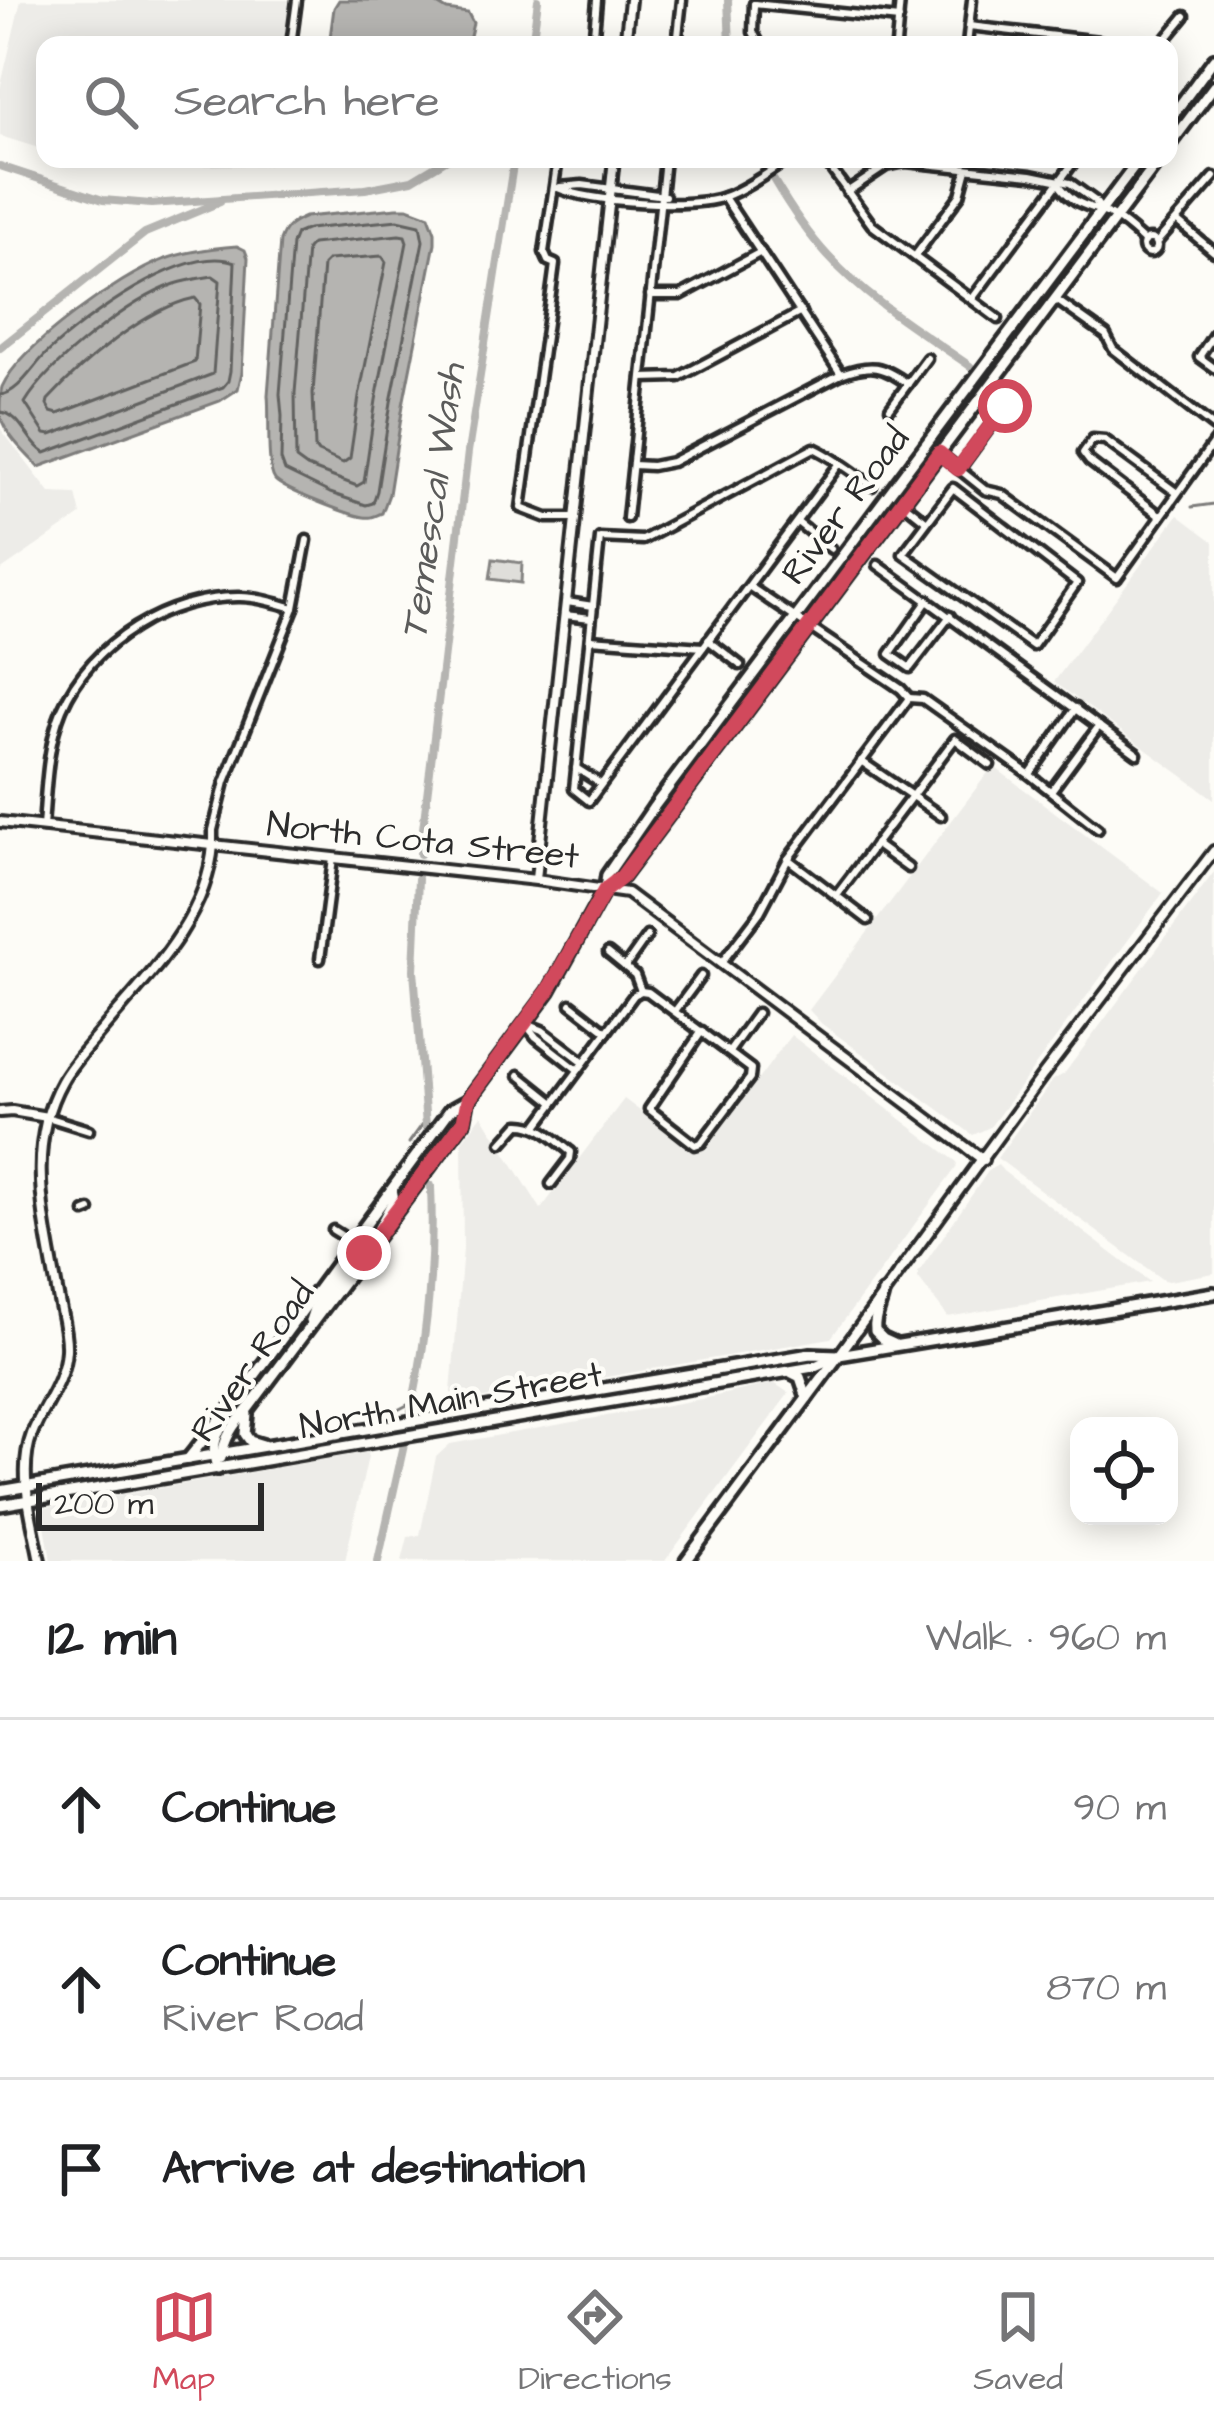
<!DOCTYPE html>
<html lang="en">
<head>
<meta charset="utf-8">
<style>
	:root { --surface:#fff; --page:#f6f6f6; --text:#202124; --muted:#757577; --line:#e0e0e0; --accent:#d1495b }
	body { margin:0; font-family:"Architects Daughter",sans-serif; background:var(--page); color:var(--text) }
	.controls { position:absolute; right:36px; bottom:36px; display:grid; overflow:hidden; border-radius:24px; box-shadow:0 6px 30px #0003 }
	.controls button { width:108px; height:108px; display:grid; place-items:center; padding:0; border:0; border-bottom:3px solid var(--line); background:var(--surface); color:var(--text); font:60px sans-serif }
	.scale { position:absolute; left:36px; bottom:30px; width:228px; box-sizing:border-box; padding-left:12px; border:6px solid #2b2b2b; border-top:0; font-size:33px; line-height:42px; white-space:nowrap; color:#2b2b2b; -webkit-text-stroke:9px #fdfcf7; paint-order:stroke }
	.stop { position:absolute; width:36px; height:36px; margin:-27px; border:9px solid #d1495b; border-radius:50%; background:#fff }
	.stop.end { background:#d1495b; border-color:#fff; box-shadow:0 3px 12px #0008 }
	.list { margin:0; padding:0; list-style:none }
	h2 { display:flex; justify-content:space-between; align-items:center; height:156px; margin:0; padding:0 48px; font-size:51px }
	h2 small { font-size:39px; font-weight:400; color:var(--muted) }
	.list li { display:grid; grid-template-columns:78px 1fr auto; gap:36px; align-items:center; box-sizing:border-box; height:180px; padding:0 48px; border-top:3px solid var(--line) }
	.list b { display:block; font-size:45px; white-space:nowrap }
	.list p { margin:0; font-size:39px; white-space:nowrap; color:var(--muted) }
	.list em { font-size:39px; font-style:normal; color:var(--muted) }
	.icon { flex:none; width:66px; height:66px; fill:none; stroke:currentColor; stroke-width:2; stroke-linecap:round; stroke-linejoin:round }
	.map { position:relative; flex:none; width:1214px; height:1561px; overflow:hidden }
	.search { position:absolute; background:var(--surface); box-shadow:0 6px 30px #0003; left:36px; right:36px; top:36px; height:132px; display:flex; align-items:center; gap:30px; box-sizing:border-box; padding:0 42px; border-radius:24px; color:var(--muted); font-size:45px }
	.sheet { height:696px; background:var(--surface) }
	nav { display:flex; justify-content:space-around; align-items:center; box-sizing:border-box; height:168px; border-top:3px solid var(--line); background:var(--surface); font-size:33px; color:var(--muted) }
	nav a { display:grid; justify-items:center; gap:6px }
	nav .on { color:var(--accent) }
	.map>svg:first-child { display:block }
	.built { fill:#edece8 }
	.green { fill:#dfdeda; stroke:#858482; stroke-width:3 }
	.water { fill:#b5b4b1; stroke:#7e7d7b; stroke-width:3 }
	.lines { fill:none; stroke-linecap:round; stroke-linejoin:round }
	.shore { stroke:#626261; stroke-width:3 }
	.stream { stroke:#7e7d7b; stroke-width:3 }
	.canal { stroke:#b5b4b1; stroke-width:8 }
	.minor-casing { stroke:#2b2b2b; stroke-width:15 }
	.tertiary-casing { stroke:#2b2b2b; stroke-width:16 }
	.secondary-casing { stroke:#2b2b2b; stroke-width:18 }
	.primary-casing { stroke:#2b2b2b; stroke-width:18 }
	.minor { stroke:#fdfcf7; stroke-width:6 }
	.tertiary { stroke:#fdfcf7; stroke-width:8 }
	.secondary { stroke:#fdfcf7; stroke-width:9 }
	.primary { stroke:#fdfcf7; stroke-width:9 }
	.route { stroke:#d1495b; stroke-width:15 }
	.labels { text-anchor:middle; dominant-baseline:central; stroke-width:9; stroke-linejoin:round; paint-order:stroke }
	.street-label { font-size:36px; fill:#2b2b2b; stroke:#fdfcf7 }
	.water-label { font-size:39px; font-style:italic; fill:#5b5b5a; stroke:#fdfcf7 }
</style>
</head>
<body>
<div class="map">
<svg width="1214" height="1561" viewBox="0 0 1214 1561">
	<rect width="100%" height="100%" fill="#fdfcf7"/>
	<filter id="ink" filterUnits="userSpaceOnUse"><feTurbulence type="fractalNoise" baseFrequency=".00833" numOctaves="2"/><feDisplacementMap in="SourceGraphic" scale="24" xChannelSelector="R" yChannelSelector="G"/><feConvolveMatrix kernelMatrix="1 2 1 2 8 2 1 2 1" color-interpolation-filters="sRGB"/></filter>
	<g filter="url(#ink)">
		<g class="built">
			<path d="M21,0H289L284,45H45V150L0,136V89Z"/>
			<path d="M74,159H272L271,165L195,166L94,165Z"/>
			<path d="M0,428L50,493L76,494L81,515L0,571Z"/>
			<path d="M1178,515L1214,542V799L1054,682Z"/>
			<path d="M993,766L1163,893L990,1127L973,1135L822,1024L809,1010Z"/>
			<path d="M1214,872V1273L1169,1281L1163,1280L997,1158L1053,1080L1064,1074Z"/>
			<path d="M791,1035L957,1162L956,1168L831,1338L450,1404L463,1249L462,1141L482,1115L541,1209L624,1099L691,1149L706,1150Z"/>
			<path d="M998,1165L1003,1171L1150,1282L948,1317L918,1278V1273L989,1170Z"/>
			<path d="M774,1383L789,1393L665,1561H402L408,1537L420,1535L436,1457L450,1444L707,1398Z"/>
			<path d="M369,1452L345,1561H51L43,1513L45,1508Z"/>
		</g>
		<path class="green" d="M493,559L522,563L521,583L490,579Z"/>
		<g class="water">
			<path d="M339,0H430L447,10L468,13L473,23L468,45H329L334,8Z"/>
			<path d="M397,208H408L429,216L435,232V243L403,405L389,494L382,513C374,516 372,518 364,517C349,515 284,490 275,480C266,469 270,413 268,395L280,241C285,227 291,223 305,217Z"/>
			<path d="M237,246L245,250L248,258L242,372L238,389L220,401L39,467C26,454 4,433 0,415C0,407 0,393 2,387C20,346 121,276 163,260C186,251 212,248 237,246Z"/>
		</g>
		<g class="lines">
			<g class="shore">
				<path d="M398,220L420,225L423,241L391,402L377,491L373,503L366,505L330,493L285,471L281,460L282,416L280,394L292,244L296,234L308,229Z"/>
				<path d="M399,235L405,236L407,242L376,400L364,482L357,486L307,467L296,459L295,393L307,249L312,244Z"/>
				<path d="M382,256L386,262L359,397L350,458L343,463L318,452L315,448L313,393L323,265L328,260Z"/>
				<path d="M213,276L220,281L213,374L51,435L45,434L25,403C49,363 131,299 175,284C187,280 201,278 213,276Z"/>
				<path d="M195,298L200,304L195,362L58,414L51,412L47,405L48,400C81,364 146,308 195,298Z"/>
				<path d="M0,395C19,393 33,366 47,353C84,319 184,243 235,262L230,371L228,381L223,387L45,453C27,443 22,414 0,412"/>
			</g>
			<g class="stream">
				<path d="M1192,507L1214,504"/>
				<path d="M409,1143L425,1121"/>
				<path d="M392,1413L413,1402"/>
			</g>
			<g class="canal">
				<path d="M728,0L730,45"/>
				<path d="M532,45L538,0"/>
				<path d="M760,159L763,164"/>
				<path d="M0,166L103,200L151,204L365,189L412,180L447,159"/>
				<path d="M773,179C789,206 806,232 828,256C868,300 921,332 970,366"/>
				<path d="M0,348L145,233L220,202"/>
				<path d="M420,854L468,452L514,159"/>
				<path d="M418,879L414,970L426,1126"/>
				<path d="M411,1410C428,1336 434,1262 431,1186"/>
				<path d="M378,1561L404,1445"/>
			</g>
			<g class="minor-casing">
				<g id="minor">
					<path d="M754,4L899,19"/>
					<path d="M754,4L753,32L760,45"/>
					<path d="M969,26L1134,45"/>
					<path d="M291,45L297,0"/>
					<path d="M593,45L597,0"/>
					<path d="M677,45L682,0"/>
					<path d="M896,45L900,0"/>
					<path d="M967,45L972,0"/>
					<path d="M1161,45L1185,16"/>
					<path d="M558,159L544,252L548,261L555,264L553,279L521,508L547,518H575"/>
					<path d="M824,159L872,225L998,319"/>
					<path d="M1058,183C1077,210 1092,204 1114,217C1126,224 1135,233 1145,242"/>
					<path d="M560,187L582,185L665,196"/>
					<path d="M558,188C588,202 693,209 724,197C746,189 769,172 789,159"/>
					<path d="M847,192L886,166L906,162L1031,175L1070,183L1095,201L1102,211"/>
					<path d="M724,197L841,374"/>
					<path d="M1177,221L1214,252"/>
					<circle cx="1150" cy="246" r="7"/>
					<path d="M1157,242L1214,177"/>
					<path d="M915,256L960,195L967,169"/>
					<path d="M650,295H681L761,252"/>
					<path d="M972,299L1076,159"/>
					<path d="M1055,299L1106,335L1113,349L1214,427"/>
					<path d="M1214,334L1199,357L1214,368"/>
					<path d="M642,378L679,377L801,312"/>
					<path d="M890,408L927,358"/>
					<path d="M939,453L985,490L1002,494L1117,578L1214,442"/>
					<path d="M840,463L589,801L574,789L600,538L643,540L814,448C835,458 853,472 872,486"/>
					<path d="M633,465L652,466L672,462L841,374C871,363 882,365 908,384"/>
					<path d="M960,468L1011,398"/>
					<path d="M953,488L1077,583L1033,646L903,554Z"/>
					<path d="M902,502L926,521"/>
					<path d="M1161,516L1089,461L1083,453L1093,439L1105,440L1177,493"/>
					<path d="M627,518L665,159"/>
					<path d="M797,522L831,549"/>
					<path d="M878,565L1137,754"/>
					<path d="M928,600L890,654L910,668L950,616"/>
					<path d="M567,602L593,606"/>
					<path d="M565,615L591,618"/>
					<path d="M590,639L703,647"/>
					<path d="M708,640L740,665"/>
					<path d="M909,698L923,699L1030,775L1098,829"/>
					<path d="M861,761L941,816"/>
					<path d="M576,768L601,784"/>
					<path d="M1030,774L1076,708"/>
					<path d="M1051,791L1099,726"/>
					<path d="M43,827C46,788 47,745 62,709C91,642 168,596 240,597C258,597 276,603 294,608"/>
					<path d="M875,844L908,868"/>
					<path d="M213,845V830L225,782L294,608L307,540"/>
					<path d="M788,859L868,920"/>
					<path d="M836,896L955,739L990,765"/>
					<path d="M608,953L635,975L641,991"/>
					<path d="M320,959L333,859"/>
					<path d="M722,962L760,912L788,859L909,698L901,689L750,587"/>
					<path d="M625,967L647,936"/>
					<path d="M641,991L648,992L751,1069L750,1078L701,1143L695,1145L649,1109L702,1031"/>
					<path d="M571,1004L607,1032"/>
					<path d="M675,1011L701,976"/>
					<path d="M524,1023L542,1030L584,1062"/>
					<path d="M527,1026L536,1037L578,1070"/>
					<path d="M729,1052L757,1013"/>
					<path d="M519,1075L554,1103"/>
					<path d="M47,1117L89,1130"/>
					<path d="M537,1126L634,995L641,991"/>
					<path d="M502,1143L519,1124C540,1123 555,1140 571,1152L570,1159L551,1184"/>
					<path d="M85,1212L90,1210"/>
					<path d="M333,1230L352,1242"/>
				</g>
			</g>
			<g class="tertiary-casing">
				<g id="tertiary">
					<path d="M625,45L630,0"/>
					<path d="M0,822L536,880L627,893L983,1160"/>
					<path d="M536,879L614,159"/>
					<path d="M0,1112L12,1111L47,1117"/>
					<path d="M839,1355L1043,1075L1214,851"/>
					<path d="M40,1561C33,1521 17,1474 32,1434C43,1405 64,1383 66,1350C67,1332 61,1313 58,1296C46,1224 24,1148 62,1081C71,1065 84,1051 96,1037C143,981 207,922 213,845"/>
				</g>
			</g>
			<g class="secondary-casing">
				<path id="secondary" d="M686,1561L839,1355"/>
			</g>
			<g class="primary-casing">
				<g id="primary">
					<path d="M1169,120L1214,59"/>
					<path d="M1169,146L1214,86"/>
					<path d="M605,889L622,877L1160,159"/>
					<path d="M379,1228L394,1199L392,1190"/>
					<path d="M883,1293C881,1306 873,1318 875,1331L883,1339L894,1344"/>
					<path d="M310,1321L314,1309L357,1248V1244L352,1242"/>
					<path d="M792,1373L800,1377L807,1398"/>
					<path d="M247,1414L245,1434L250,1441L263,1445"/>
					<path d="M221,1458C225,1437 233,1425 247,1410L464,1121L468,1100"/>
					<path d="M188,1459L221,1418"/>
					<path d="M218,1469C207,1445 221,1427 233,1405L450,1110L468,1100L549,991L605,889L607,875L653,808L1140,159"/>
					<path d="M0,1491L810,1354L839,1355L1214,1293"/>
					<path d="M0,1505L813,1367L833,1358"/>
				</g>
			</g>
			<use href="#minor" class="minor"/>
			<use href="#tertiary" class="tertiary"/>
			<use href="#secondary" class="secondary"/>
			<use href="#primary" class="primary"/>
		</g>
	</g>
	<g class="lines" filter="url(#ink)">
		<path class="route" d="M364,1253L464,1121L468,1100L548,991L605,890L622,877L939,453L958,469L1005,406"/>
	</g>
	<g class="labels">
		<g class="street-label">
			<text transform="translate(846 506) rotate(-53)">River Road</text>
			<text transform="translate(423 841) rotate(6)">North Cota Street</text>
			<text transform="translate(253 1362) rotate(-55)">River Road</text>
			<text transform="translate(451 1401) rotate(-10)">North Main Street</text>
		</g>
		<g class="water-label">
			<text transform="translate(434 502) rotate(-82)">Temescal Wash</text>
		</g>
	</g>
</svg>
<div class="controls">
<button><svg class="icon" aria-label="locate" viewBox="0 0 24 24"><circle cx="12" cy="12" r="6"/><path d="M12 2v4M12 18v4M2 12h4M18 12h4"/></svg></button>
</div>
<div class="scale">200 m</div>
<div class="stop" style="left:1005px;top:406px"></div>
<div class="stop end" style="left:364px;top:1253px"></div>
<div class="search"><svg class="icon" aria-label="search" viewBox="0 0 24 24"><circle cx="10" cy="10" r="6"/><path d="M15 15l6 6"/></svg>Search here</div>
</div>
<section class="sheet">
<h2>12 min<small>Walk · 960 m</small></h2>
<ul class="list">
<li><svg class="icon" aria-label="ahead" viewBox="0 0 24 24"><path d="M12 20V5M6 11l6-6 6 6"/></svg><div><b>Continue</b></div><em>90 m</em></li>
<li><svg class="icon" aria-label="ahead" viewBox="0 0 24 24"><path d="M12 20V5M6 11l6-6 6 6"/></svg><div><b>Continue</b><p>River Road</p></div><em>870 m</em></li>
<li><svg class="icon" aria-label="arrive" viewBox="0 0 24 24"><path d="M6 21V4h12l-3 4 3 4H6"/></svg><div><b>Arrive at destination</b></div></li>
</ul>
</section>
<nav>
<a class="on"><svg class="icon" aria-label="map" viewBox="0 0 24 24"><path d="M3 6l6-2 6 2 6-2v14l-6 2-6-2-6 2zM9 4v14M15 6v14"/></svg>Map</a>
<a><svg class="icon" aria-label="directions" viewBox="0 0 24 24"><path d="M12 3l9 9-9 9-9-9zM9 14v-3h6M13 9l2 2-2 2"/></svg>Directions</a>
<a><svg class="icon" aria-label="saved" viewBox="0 0 24 24"><path d="M7 4h10v16l-5-4-5 4z"/></svg>Saved</a>
</nav>
</body>
</html>
